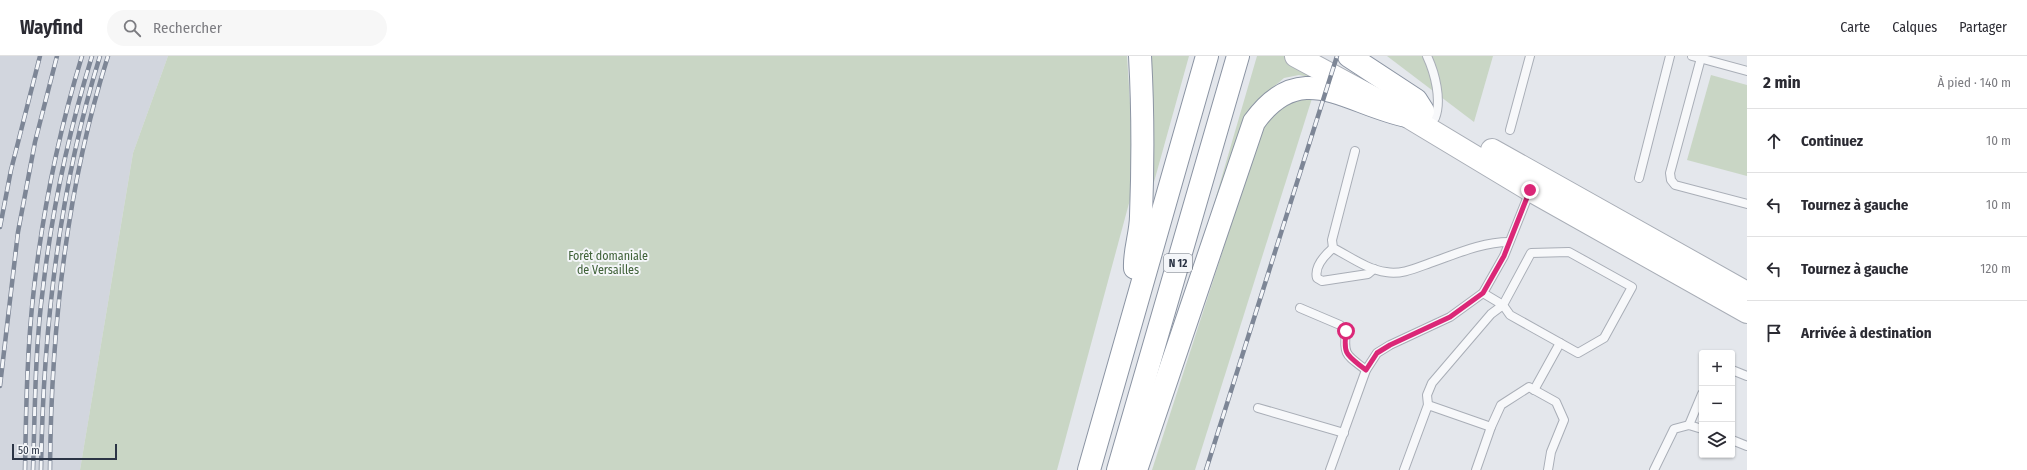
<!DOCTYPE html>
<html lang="fr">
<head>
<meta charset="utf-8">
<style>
	:root { --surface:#fff; --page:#f7f7f7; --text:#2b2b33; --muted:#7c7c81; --line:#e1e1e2 }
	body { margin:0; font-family:"Fira Sans Condensed",sans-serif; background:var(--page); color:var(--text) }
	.controls { position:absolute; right:12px; bottom:12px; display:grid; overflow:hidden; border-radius:4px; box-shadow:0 1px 3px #0004 }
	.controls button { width:36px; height:36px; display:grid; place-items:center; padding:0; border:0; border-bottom:1px solid var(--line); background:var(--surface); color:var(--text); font:20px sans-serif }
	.scale { position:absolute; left:12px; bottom:10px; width:105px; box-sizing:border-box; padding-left:4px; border:2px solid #2b3445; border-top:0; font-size:11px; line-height:14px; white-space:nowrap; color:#2b3445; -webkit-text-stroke:3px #f4f6f9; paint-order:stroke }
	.stop { position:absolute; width:12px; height:12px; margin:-9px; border:3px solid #db2777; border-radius:50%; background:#fff }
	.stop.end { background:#db2777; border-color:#fff; box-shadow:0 1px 4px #0008 }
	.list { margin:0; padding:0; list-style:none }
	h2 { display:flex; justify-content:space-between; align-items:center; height:52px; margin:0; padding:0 16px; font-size:17px }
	h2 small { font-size:13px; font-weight:400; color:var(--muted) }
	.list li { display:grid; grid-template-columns:26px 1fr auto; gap:12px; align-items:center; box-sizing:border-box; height:64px; padding:0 16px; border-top:1px solid var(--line) }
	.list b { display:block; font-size:15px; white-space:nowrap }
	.list em { font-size:13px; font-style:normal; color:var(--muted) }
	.icon { flex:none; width:22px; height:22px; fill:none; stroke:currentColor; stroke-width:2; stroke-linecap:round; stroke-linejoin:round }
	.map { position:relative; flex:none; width:1747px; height:414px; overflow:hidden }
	header { display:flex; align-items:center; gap:24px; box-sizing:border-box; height:56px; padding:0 20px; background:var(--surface); border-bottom:1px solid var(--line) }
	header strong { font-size:19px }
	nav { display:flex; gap:22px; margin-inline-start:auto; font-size:14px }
	.search { width:280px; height:36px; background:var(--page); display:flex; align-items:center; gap:10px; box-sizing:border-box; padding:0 14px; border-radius:22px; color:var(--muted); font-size:15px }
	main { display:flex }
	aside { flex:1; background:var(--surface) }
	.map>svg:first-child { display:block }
	.built { fill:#d2d6de }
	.green { fill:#c9d6c5 }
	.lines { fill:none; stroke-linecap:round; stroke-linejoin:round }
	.lane-casing { stroke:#a9aeb7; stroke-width:10 }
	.secondary-casing { stroke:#a9aeb7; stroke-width:24 }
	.highway-casing { stroke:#8b94a3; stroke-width:24 }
	.lane { stroke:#f7f8fa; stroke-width:8 }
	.secondary { stroke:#fff; stroke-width:22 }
	.highway { stroke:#fff; stroke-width:22 }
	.rail-casing { stroke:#7d8696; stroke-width:4.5 }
	.rail { stroke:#f4f6f9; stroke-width:3; stroke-dasharray:9; stroke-linecap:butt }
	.route { stroke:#db2777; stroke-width:5 }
	.labels { text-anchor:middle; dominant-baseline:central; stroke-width:4; stroke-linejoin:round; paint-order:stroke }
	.shield { fill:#f4f6f9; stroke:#676e7b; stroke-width:1 }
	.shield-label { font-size:11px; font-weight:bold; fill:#2b3445 }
	.park-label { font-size:12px; fill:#3f6138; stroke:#f4f6f9 }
</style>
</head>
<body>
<header>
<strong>Wayfind</strong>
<div class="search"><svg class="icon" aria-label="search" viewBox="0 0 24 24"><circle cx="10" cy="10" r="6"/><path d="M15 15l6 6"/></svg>Rechercher</div>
<nav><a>Carte</a><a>Calques</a><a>Partager</a></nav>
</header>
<main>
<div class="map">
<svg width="1747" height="414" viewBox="0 0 1747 414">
	<rect width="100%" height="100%" fill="#e4e7ec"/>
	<path class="built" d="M0,0H168L133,97L80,414H0Z"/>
	<g class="green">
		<path d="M168,0H1127L1135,125L1057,414H80L133,97Z"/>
		<path d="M1150,0H1189L1154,126H1151L1152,17Z"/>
		<path d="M1257,0H1288L1319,23L1299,19L1284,22L1262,41L1215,159L1211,158Z"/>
		<path d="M1387,0H1493L1474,66Z"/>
		<path d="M1711,19L1747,29V120L1687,104Z"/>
		<path d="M1314,36L1195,414H1152L1264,67L1274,51Z"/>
	</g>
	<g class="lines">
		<g class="lane-casing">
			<g id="lane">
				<path d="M1427,0C1435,17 1442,44 1435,62"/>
				<path d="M1692,0L1747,15"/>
				<path d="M1701,2L1670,117L1671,124L1675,129L1747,148"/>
				<path d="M1510,74L1530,0"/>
				<path d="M1355,95L1332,184L1333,192C1349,200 1368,214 1386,216C1401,219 1416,212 1430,207C1456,198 1482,186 1509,186"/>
				<path d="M1639,122L1670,0"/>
				<path d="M1333,192C1325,199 1314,211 1317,222L1322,225L1368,218L1374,213"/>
				<path d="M1569,196L1632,231L1604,282L1578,297L1510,259L1503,249L1531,197Z"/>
				<path d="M1300,252L1340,269L1346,275C1343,300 1347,299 1366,314"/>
				<path d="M1732,314L1747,320"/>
				<path d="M1534,334L1560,287"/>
				<path d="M1428,349L1427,339L1432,327L1491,258L1503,249L1483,237"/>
				<path d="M1258,352L1344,377"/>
				<path d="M1689,369L1702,338"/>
				<path d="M1732,384L1747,390"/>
				<path d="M1330,414L1366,314L1377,297L1390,289L1450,261L1483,237L1504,200L1530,135"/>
				<path d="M1404,414L1428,349L1491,371"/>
				<path d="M1476,414L1491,371L1501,349L1529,331L1556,346L1564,364L1551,396L1548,414"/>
				<path d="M1654,414L1674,373L1689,369L1702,373"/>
			</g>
		</g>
		<g class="secondary-casing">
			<g id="secondary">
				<path d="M1296,0L1407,60L1530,134L1747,256"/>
				<path d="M1492,94L1747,237"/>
			</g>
		</g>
		<g class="highway-casing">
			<g id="highway">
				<path d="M1349,0L1416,44L1423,55"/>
				<path d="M1135,212C1134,195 1141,177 1141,160C1143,107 1143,53 1140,0"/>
				<path d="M1089,414L1207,0"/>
				<path d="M1118,414L1238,0"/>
				<path d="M1136,414L1254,66C1301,0 1347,48 1407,60"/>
			</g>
		</g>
		<use href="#lane" class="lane"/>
		<use href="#secondary" class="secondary"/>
		<use href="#highway" class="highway"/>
		<g class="rail-casing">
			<g id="rail">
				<path d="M0,171L11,114L40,0"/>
				<path d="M0,330L18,176L35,86L57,0"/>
				<path d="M25,414C26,353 27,292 34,232C43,154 59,75 82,0"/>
				<path d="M33,414C35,353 35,292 43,232C52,154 69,75 92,0"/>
				<path d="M41,414C43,277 59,132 100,0"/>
				<path d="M50,414C51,276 66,132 108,0"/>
				<path d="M1206,414L1337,0"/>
			</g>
		</g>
		<use href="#rail" class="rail"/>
	</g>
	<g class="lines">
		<path class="route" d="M1346,275C1343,300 1347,299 1366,314L1377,297L1390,289L1450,261L1483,237L1504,200L1530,134"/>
	</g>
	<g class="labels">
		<rect class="shield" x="1164" y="198" width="28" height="18" rx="3"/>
		<g class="shield-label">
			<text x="1178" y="207">N 12</text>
		</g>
		<g class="park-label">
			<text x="608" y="200">Forêt domaniale<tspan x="608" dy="14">de Versailles</tspan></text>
		</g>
	</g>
</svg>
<div class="controls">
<button>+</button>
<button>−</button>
<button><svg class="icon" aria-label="layers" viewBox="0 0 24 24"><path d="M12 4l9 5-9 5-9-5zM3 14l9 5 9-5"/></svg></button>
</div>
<div class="scale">50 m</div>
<div class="stop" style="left:1346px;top:275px"></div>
<div class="stop end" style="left:1530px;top:134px"></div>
</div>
<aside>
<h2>2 min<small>À pied · 140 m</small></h2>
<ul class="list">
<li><svg class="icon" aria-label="ahead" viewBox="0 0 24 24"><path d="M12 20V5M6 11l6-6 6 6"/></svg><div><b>Continuez</b></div><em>10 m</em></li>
<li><svg class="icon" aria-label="left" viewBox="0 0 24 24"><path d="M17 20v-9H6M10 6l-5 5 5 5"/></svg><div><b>Tournez à gauche</b></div><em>10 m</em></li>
<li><svg class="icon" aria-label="left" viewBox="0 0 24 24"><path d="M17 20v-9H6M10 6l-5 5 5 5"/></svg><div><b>Tournez à gauche</b></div><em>120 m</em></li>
<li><svg class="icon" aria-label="arrive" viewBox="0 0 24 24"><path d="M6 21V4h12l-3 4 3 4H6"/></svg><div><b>Arrivée à destination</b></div></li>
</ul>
</aside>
</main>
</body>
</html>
